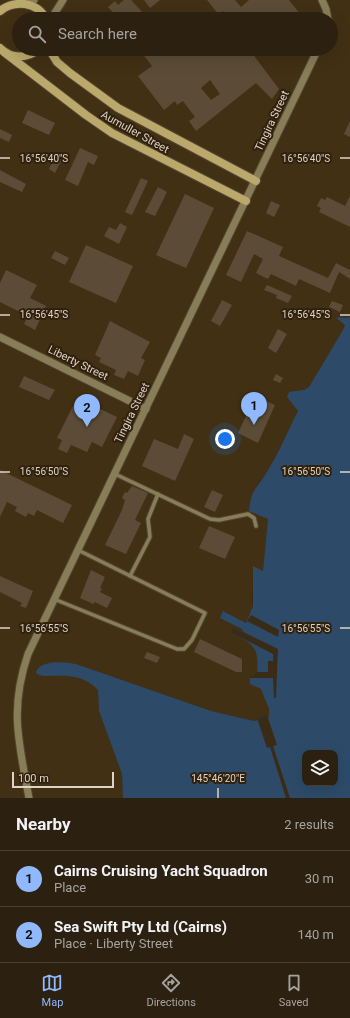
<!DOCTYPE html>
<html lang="en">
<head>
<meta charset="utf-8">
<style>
	:root { --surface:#2c2011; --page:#34281a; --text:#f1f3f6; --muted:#a6a39f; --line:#483e31; --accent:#8fb8fd }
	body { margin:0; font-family:Roboto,sans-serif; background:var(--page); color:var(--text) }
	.controls { position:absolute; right:12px; bottom:12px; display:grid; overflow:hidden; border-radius:8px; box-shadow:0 4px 16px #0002 }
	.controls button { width:36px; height:36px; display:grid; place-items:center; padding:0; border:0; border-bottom:1px solid var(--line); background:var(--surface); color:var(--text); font:20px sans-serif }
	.scale { position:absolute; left:12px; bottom:10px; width:102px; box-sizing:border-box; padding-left:4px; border:2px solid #ddd3c7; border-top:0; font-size:11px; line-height:14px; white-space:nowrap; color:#ddd3c7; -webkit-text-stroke:3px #30210d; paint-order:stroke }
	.you { position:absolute; left:225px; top:439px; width:14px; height:14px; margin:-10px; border:3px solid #fff; border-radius:50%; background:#1a73e8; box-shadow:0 0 0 6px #1a73e833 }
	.badge { display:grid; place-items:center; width:26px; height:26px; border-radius:50%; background:var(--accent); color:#111; font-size:13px; font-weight:700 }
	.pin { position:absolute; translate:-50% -33px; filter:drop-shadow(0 1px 2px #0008) }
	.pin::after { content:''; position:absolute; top:21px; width:14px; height:12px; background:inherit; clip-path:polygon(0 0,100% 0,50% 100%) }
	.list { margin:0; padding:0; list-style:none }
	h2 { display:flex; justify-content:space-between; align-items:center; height:52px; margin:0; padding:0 16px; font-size:17px }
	h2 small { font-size:13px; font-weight:400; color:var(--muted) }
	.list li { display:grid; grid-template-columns:26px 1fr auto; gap:12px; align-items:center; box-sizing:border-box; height:56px; padding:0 16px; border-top:1px solid var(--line) }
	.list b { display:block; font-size:15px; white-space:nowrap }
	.list p { margin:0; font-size:13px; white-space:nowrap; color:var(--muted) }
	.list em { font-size:13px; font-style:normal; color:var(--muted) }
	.icon { flex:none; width:22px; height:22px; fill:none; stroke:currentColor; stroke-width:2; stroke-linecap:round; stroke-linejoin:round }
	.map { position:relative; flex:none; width:350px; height:798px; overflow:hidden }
	.search { position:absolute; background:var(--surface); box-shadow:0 4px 16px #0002; left:12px; right:12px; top:12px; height:44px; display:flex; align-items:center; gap:10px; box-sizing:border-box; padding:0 14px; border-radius:22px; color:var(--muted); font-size:15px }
	.sheet { height:164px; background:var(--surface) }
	nav { display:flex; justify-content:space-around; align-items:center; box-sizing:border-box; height:56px; border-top:1px solid var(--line); background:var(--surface); font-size:11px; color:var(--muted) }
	nav a { display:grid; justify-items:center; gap:2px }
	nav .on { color:var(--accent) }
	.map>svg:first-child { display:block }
	.built { fill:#423014; fill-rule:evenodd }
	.water { fill:#2d4b69; fill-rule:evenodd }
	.pier { fill:#3a2b17 }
	.building { fill:#5c4c37; fill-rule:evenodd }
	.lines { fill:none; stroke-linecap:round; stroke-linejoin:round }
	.lane-casing { stroke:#544633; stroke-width:5.5 }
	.street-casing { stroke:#544633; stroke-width:9 }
	.secondary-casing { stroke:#544633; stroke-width:10 }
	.lane { stroke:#877d57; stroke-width:3.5 }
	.street { stroke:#877d57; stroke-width:7 }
	.secondary { stroke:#baa96b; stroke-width:8 }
	.ticks { fill:none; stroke:#ddd3c7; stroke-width:1.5 }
	.labels { text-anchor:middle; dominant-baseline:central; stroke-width:4; stroke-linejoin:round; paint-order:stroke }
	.street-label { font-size:11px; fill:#ddd3c7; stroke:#30210d }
	.ticks-label { font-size:10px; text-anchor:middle; fill:#ddd3c7; stroke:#30210d; stroke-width:4; stroke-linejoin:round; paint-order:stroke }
</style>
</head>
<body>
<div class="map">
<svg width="350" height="798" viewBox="0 0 350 798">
	<rect width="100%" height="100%" fill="#3a2b17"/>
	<path class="built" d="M0,0H350V317L337,320L345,325L343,330L309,387L287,398L298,411L268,471L255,487L268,519L263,571L253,567L252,611L246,623L224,611L220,618L242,629L244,633L230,632L250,642L254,648L258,658L257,686L261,689L265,696L270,715L268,718L267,715L258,720L254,721L211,711L76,664L58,663L40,666L48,677L54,675L73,676L91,682L98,690L99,711L122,774L123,798H0ZM19,19H331V49H19Z"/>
	<path class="water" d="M338,317L347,318L350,317V798H123L122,774L99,711L98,690C76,666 45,682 36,673C39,659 66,662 76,664L211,711L254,721L258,720L257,718L267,715L269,718V709L261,689L250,684V678L257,677C259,647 256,645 230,632L233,627L244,632L242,629L220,618L223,611L246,623L253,606V566L263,571L268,519L249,511C251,488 258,488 268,470C280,451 288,430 298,411L287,397L289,392L304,390L309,387L343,330L345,325L337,319ZM305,753H335V783H305Z"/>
	<g class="pier">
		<path d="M251,615L279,630L278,637L247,621Z"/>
		<path d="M233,627L278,649L276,698H274L273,678H250V676H255L256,672H268V661H273V654L230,632Z"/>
		<path d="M267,715L277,745L273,746L290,798H286L270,747L267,748L257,718Z"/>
	</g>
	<g class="building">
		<path d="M124,0H131L146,16L142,19H137L132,13L123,19L118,13L116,16L108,7L115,1L118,5Z"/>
		<path d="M144,0H160L150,8Z"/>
		<path d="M207,0H235L241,7L249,0H289L304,19H230L223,11L219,15Z"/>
		<path d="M78,49H112L111,56L87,53L84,56Z"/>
		<path d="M139,49H173L179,56L188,49H256L252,53L279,89L272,99L256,83L196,131L189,121L195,117L183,101L177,105L175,101L164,110L138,76L152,66ZM210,80L220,94L211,100L201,88Z"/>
		<path d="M28,110L55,123L49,135L22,123Z"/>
		<path d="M350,121V137L344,134Z"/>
		<path d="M0,129L12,135L9,142L0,138Z"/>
		<path d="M80,148L98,156L94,165L88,162L78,186L65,180Z"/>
		<path d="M55,156L62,159L55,173L49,169Z"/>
		<path d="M0,170L26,184L22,192L0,182Z"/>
		<path d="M141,178L148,181L132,215L125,212Z"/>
		<path d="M158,187L167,192L155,216L145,212Z"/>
		<path d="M185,194L214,208L186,268L156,255Z"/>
		<path d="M350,196V227L319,212L321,208L317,206L321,198L325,200L327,197L345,206Z"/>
		<path d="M271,201L280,205L274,217L266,213Z"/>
		<path d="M120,223L127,227L119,244L104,236L109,227L116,230Z"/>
		<path d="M247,231L283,247L279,256L328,278L336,263L350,270V279L339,272L330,293L299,279L296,286L271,274L268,279L256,273L263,259L254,254L241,282L226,275Z"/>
		<path d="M86,245L133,266L116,303L69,282Z"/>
		<path d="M55,251L69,258L65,265L51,258Z"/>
		<path d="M6,270L37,285L30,298L46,306L35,330L24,324L28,316L0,302V283Z"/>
		<path d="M267,285L292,296L288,303L276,298L277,295L264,290Z"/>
		<path d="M222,300L232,305L220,326L211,321Z"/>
		<path d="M332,301L343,305L340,312L329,307Z"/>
		<path d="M110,321L150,342L141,358L145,360L138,376L128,371L124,379L114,375L116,370L99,362L101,358L95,355Z"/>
		<path d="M278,329L287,334L276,353L268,348Z"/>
		<path d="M276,374L283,378L280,383L273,380Z"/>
		<path d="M24,376L55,390L49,400L19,387Z"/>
		<path d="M77,398L117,417L102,447L92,442L87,452L71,445L67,453L58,449L62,440L57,438Z"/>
		<path d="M261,399L275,405L258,443L238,433L247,414L253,416Z"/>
		<path d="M184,434L194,439L175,481L142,466L154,439L178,449Z"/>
		<path d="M0,470L72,505L63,523L37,510L34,516L28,513L26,517L15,511L17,507L7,502L0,517Z"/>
		<path d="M132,486L148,493L135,520L141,523L126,554L105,545L122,510L125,500L122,498L125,492L127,493Z"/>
		<path d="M212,490L223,495L215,512L204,507Z"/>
		<path d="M209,526L235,537L225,559L199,548Z"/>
		<path d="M91,570L105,577L100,588L102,589L100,592L112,598L107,608L95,602L93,604L80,598Z"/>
		<path d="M0,576L33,591L26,608L20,606L22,603L0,592Z"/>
		<path d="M200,639L242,659V672H236L194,652Z"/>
		<path d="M147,652L160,657L157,663L144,658Z"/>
	</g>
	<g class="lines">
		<g class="lane-casing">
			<g id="lane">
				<path d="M115,474L210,519L219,520L248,514L254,518L256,526"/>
				<path d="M130,576L150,537L148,519L158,494"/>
				<path d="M54,599L177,649H184L192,640L205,613L78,550"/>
			</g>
		</g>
		<g class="street-casing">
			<g id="street">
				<path d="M322,0L326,9L328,19"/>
				<path d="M24,2L34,0"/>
				<path d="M51,19L63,0"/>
				<path d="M0,337L146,409"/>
				<path d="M29,798C19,743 9,710 28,654L318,49"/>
			</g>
		</g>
		<g class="secondary-casing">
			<g id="secondary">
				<path d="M0,11C14,0 37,1 46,19"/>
				<path d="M0,48C11,59 27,59 39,49"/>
				<path d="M49,49L57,62L70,73L118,108L256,181"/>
				<path d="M4,52L86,115L112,133L246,201"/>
			</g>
		</g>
		<use href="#lane" class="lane"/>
		<use href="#street" class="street"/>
		<use href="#secondary" class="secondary"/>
	</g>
	<path class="ticks" d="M0,158H10M340,158H350M0,315H10M340,315H350M0,472H10M340,472H350M0,628H10M340,628H350M218,788V798"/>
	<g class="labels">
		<g class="street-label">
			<text transform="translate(272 121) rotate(-65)">Tingira Street</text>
			<text transform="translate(135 132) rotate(29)">Aumuller Street</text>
			<text transform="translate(78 363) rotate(26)">Liberty Street</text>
			<text transform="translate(132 413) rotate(-64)">Tingira Street</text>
		</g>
	</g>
	<g class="ticks-label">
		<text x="44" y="162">16°56'40"S</text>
		<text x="306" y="162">16°56'40"S</text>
		<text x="44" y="318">16°56'45"S</text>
		<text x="306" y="318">16°56'45"S</text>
		<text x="44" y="475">16°56'50"S</text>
		<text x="306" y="475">16°56'50"S</text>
		<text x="44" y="632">16°56'55"S</text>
		<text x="306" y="632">16°56'55"S</text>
		<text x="218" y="782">145°46'20"E</text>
	</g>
</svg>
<div class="controls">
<button><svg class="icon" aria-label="layers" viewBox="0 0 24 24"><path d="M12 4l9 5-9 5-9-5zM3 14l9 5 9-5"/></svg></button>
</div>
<div class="scale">100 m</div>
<div class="you"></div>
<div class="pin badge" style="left:254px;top:425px">1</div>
<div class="pin badge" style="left:87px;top:427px">2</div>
<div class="search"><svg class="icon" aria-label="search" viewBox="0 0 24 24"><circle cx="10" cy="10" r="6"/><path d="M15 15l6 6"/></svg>Search here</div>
</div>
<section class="sheet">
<h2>Nearby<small>2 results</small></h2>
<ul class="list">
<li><span class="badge">1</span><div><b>Cairns Cruising Yacht Squadron</b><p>Place</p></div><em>30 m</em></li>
<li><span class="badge">2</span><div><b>Sea Swift Pty Ltd (Cairns)</b><p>Place · Liberty Street</p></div><em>140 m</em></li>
</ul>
</section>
<nav>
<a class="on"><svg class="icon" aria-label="map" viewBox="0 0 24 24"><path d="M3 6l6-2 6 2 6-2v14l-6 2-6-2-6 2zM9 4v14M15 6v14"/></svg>Map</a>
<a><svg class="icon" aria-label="directions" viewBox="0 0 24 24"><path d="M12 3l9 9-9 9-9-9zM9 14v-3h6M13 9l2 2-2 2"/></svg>Directions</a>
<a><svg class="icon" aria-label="saved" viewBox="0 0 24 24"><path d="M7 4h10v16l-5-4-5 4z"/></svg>Saved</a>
</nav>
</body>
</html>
